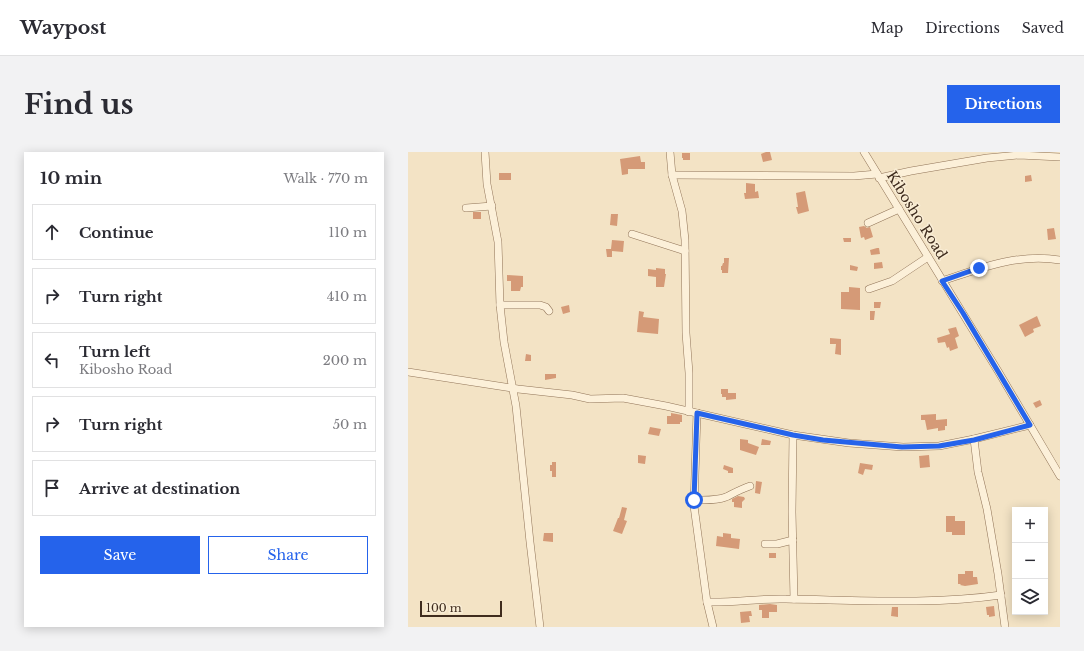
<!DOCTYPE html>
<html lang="en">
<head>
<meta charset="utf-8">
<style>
	:root { --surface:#fff; --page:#f2f2f3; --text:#2b2b33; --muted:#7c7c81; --line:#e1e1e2; --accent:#2563eb }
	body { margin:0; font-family:"Libre Baskerville",serif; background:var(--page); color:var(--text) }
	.controls { position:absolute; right:12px; bottom:12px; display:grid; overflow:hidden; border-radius:0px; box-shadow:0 2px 10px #0003 }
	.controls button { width:36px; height:36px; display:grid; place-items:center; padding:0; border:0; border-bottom:1px solid var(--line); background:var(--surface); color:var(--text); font:20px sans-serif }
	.scale { position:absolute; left:12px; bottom:10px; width:82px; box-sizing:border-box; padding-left:4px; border:2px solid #3f2c1e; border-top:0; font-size:11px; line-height:14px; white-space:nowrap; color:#3f2c1e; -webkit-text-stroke:3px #f9edd5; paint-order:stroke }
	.stop { position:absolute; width:12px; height:12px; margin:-9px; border:3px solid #2563eb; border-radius:50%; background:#fff }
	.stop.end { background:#2563eb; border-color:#fff; box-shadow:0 1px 4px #0008 }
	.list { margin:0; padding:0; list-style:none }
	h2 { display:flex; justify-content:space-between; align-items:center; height:52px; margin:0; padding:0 16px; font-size:17px }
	h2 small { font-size:13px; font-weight:400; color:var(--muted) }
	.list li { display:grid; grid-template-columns:26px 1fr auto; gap:12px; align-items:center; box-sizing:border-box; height:56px; margin:0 8px 8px; padding:0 8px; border:1px solid var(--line); border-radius:0px }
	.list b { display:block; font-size:15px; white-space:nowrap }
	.list p { margin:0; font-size:13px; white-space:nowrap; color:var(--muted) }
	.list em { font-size:13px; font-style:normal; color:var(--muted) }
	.actions { display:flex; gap:8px; padding:12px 16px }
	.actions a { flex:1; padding:9px 0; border:1px solid var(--accent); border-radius:0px; text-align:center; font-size:14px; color:var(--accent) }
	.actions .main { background:var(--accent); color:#fff }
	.icon { flex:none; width:22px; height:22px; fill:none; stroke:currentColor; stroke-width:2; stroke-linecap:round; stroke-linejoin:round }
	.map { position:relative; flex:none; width:652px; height:475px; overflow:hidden; border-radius:0px }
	header { display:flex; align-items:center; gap:24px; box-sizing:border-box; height:56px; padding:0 20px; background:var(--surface); border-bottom:1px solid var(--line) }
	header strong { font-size:19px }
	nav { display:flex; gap:22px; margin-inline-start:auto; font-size:14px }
	.intro { display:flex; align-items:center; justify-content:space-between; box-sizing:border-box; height:96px; padding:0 24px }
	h1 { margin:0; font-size:28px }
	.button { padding:10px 18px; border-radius:0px; background:var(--accent); color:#fff; font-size:14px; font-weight:700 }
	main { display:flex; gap:24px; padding:0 24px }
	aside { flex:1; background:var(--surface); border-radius:0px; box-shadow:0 2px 10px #0003 }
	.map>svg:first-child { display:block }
	.building { fill:#d59a77 }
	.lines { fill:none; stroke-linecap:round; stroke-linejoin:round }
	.minor-casing { stroke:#917458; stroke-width:8 }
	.minor { stroke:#fcf0d9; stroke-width:7 }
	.route { stroke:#2563eb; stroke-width:5 }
	.labels { text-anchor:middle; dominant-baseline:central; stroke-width:3; stroke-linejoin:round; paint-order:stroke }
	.street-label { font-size:14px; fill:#3f2c1e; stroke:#f9edd5 }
</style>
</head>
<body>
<header>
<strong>Waypost</strong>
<nav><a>Map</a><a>Directions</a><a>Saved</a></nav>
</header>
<div class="intro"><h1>Find us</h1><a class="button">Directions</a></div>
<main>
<aside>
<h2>10 min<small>Walk · 770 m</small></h2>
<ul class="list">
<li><svg class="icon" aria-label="ahead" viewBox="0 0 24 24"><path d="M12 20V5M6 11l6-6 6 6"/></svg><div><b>Continue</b></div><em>110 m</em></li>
<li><svg class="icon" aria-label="right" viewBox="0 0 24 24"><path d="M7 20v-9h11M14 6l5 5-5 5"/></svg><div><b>Turn right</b></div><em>410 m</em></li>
<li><svg class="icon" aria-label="left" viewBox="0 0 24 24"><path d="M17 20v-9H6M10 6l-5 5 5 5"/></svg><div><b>Turn left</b><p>Kibosho Road</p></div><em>200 m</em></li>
<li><svg class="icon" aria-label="right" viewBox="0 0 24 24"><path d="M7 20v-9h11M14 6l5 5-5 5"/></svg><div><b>Turn right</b></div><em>50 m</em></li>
<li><svg class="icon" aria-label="arrive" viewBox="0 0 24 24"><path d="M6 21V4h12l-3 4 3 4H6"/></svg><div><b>Arrive at destination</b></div></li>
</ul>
<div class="actions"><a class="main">Save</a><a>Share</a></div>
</aside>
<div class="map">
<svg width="652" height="475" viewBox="0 0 652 475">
	<rect width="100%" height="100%" fill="#f3e3c5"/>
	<g class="building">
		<path d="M358,0H362L364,8L355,10L353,2Z"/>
		<path d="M274,1H282V8H275V6H274Z"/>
		<path d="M232,4L233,10H237V17H220V22L214,23L212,7Z"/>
		<rect x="91" y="21" width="12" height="7"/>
		<path d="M623,23L624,29L617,30V24Z"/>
		<path d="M338,31L347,32V40L350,39L351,46L337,47L336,41H338Z"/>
		<path d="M397,39L401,59L390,62L388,55H390L388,41Z"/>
		<rect x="65" y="60" width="8" height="7"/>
		<path d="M203,62H210L209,74L202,73Z"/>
		<path d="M456,74L459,76L462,75L465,85L457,88L456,85L453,86L451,75Z"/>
		<path d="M646,76L648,87L640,88L639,77Z"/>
		<path d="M435,86H443V90H436Z"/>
		<path d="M204,88L216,89L215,100L204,99V105H199L198,97H203Z"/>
		<path d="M469,96H471L472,102L463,103L462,98Z"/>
		<path d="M316,106H321L320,121H314V118H313V114H314L315,111H316Z"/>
		<path d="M474,110L475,116L466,117V111Z"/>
		<path d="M442,113L450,115L449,119L442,118Z"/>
		<path d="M248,116L257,117V122H258L256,135H248V125L240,124V117L248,118Z"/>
		<path d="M99,123L115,124V135H113L112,139H103V129H99Z"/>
		<path d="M441,135L452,136V158L433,157V140H441Z"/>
		<path d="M466,150H473L472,156H466Z"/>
		<path d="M161,153L162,160L155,162L153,155Z"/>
		<path d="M231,159L236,160L235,165L251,167L250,182L229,180Z"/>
		<path d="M462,159H467L466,168H462Z"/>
		<path d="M629,164L633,174L625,177L626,180L617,185L611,173Z"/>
		<path d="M548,175L551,184L547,186L550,196L542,199L541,195L539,196L537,190L530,191L529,186L542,182L540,177Z"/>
		<path d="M422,186L433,187V203L427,202L428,192H422Z"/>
		<path d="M118,202L123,203V209H117Z"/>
		<path d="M137,222H148V226L137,228Z"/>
		<path d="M313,237H320V241H328V247L318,248V245H314V242H313Z"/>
		<path d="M632,248L634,253L628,256L625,251Z"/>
		<path d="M263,261L274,263V270H272V272H259V264H263Z"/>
		<path d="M528,262V268L539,267V274H537V278L530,279V276L519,278L517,268H513V263Z"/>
		<path d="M242,275L253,277L251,284L240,282Z"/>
		<path d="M332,287L340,288V291L351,295L348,303L332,298Z"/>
		<path d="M354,287L363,289L362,293H353Z"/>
		<path d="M230,303L238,304L237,312L230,311Z"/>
		<path d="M521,303L522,315L512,316L511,304Z"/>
		<path d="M144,310H148V325H144V319H142V313H144Z"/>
		<path d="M452,311L465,313L464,318L457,317L455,323L450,321Z"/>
		<path d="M316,313L325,316V321H320V319L315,317Z"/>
		<path d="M348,329L354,330L352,342L347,341Z"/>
		<path d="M330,344L336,345L337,347L334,350V356L326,355V350H324V347Z"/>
		<path d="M214,355L219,356L216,368L219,369L214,382L205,379L210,366H211Z"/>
		<path d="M538,364H547V369H557V383H544V380H538Z"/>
		<path d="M136,381H145V390L135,389Z"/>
		<path d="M315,381L323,382V386L332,387L331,397L308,394L309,384L315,385Z"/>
		<rect x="361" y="401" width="7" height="5"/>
		<path d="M557,419H565V425H569L570,432L557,434L552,433L553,432H550V422H557Z"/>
		<path d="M362,452L369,453V460H361V466H354V458H351V453Z"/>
		<path d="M586,454L587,464L581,465V463H579L578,455Z"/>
		<path d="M484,455H490V465L483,464Z"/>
		<path d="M343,459L344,464H341L342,470L333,471L332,460Z"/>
	</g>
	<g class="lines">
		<g class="minor-casing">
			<g id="minor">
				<path d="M77,0L79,32L90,90L92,153L96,190L108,254L122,390L132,475"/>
				<path d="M262,0L264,23L274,59L277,88L278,181L281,221V260"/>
				<path d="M456,0L590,219L652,324"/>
				<path d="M264,23L446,24L469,22"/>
				<path d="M471,26L503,19L579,6L611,3L652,5"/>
				<path d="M58,56L84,54"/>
				<path d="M460,71L491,57"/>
				<path d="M224,82L277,99"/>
				<path d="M534,129C573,116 610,101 652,108"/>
				<path d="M461,137L484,129L520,105"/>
				<path d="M92,153H132L138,155L141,159"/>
				<path d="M0,220L110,237L164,243L182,247L215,246L258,254L385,283L441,291L495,295L531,294L566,287L622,273"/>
				<path d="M289,261L286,354L299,450L305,475"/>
				<path d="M385,283L384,360L386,447"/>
				<path d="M566,287L570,320L579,357L590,422L597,475"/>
				<path d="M285,348C296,348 308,349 318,345C326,341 333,337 342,334"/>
				<path d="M357,392H369L385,388"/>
				<path d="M299,450C326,451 352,446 378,447C448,448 524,453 593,443"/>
			</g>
		</g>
		<use href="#minor" class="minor"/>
	</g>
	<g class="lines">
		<path class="route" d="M286,348L289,261L385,283L415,288L494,295L531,294L566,288L622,273L555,161L534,129L571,116"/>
	</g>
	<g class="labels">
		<g class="street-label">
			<text transform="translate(509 63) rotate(58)">Kibosho Road</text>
		</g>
	</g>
</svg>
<div class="controls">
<button>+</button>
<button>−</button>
<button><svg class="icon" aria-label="layers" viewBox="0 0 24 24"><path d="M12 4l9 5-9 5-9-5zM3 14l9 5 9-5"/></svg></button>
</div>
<div class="scale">100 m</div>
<div class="stop" style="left:286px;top:348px"></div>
<div class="stop end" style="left:571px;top:116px"></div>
</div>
</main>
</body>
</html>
